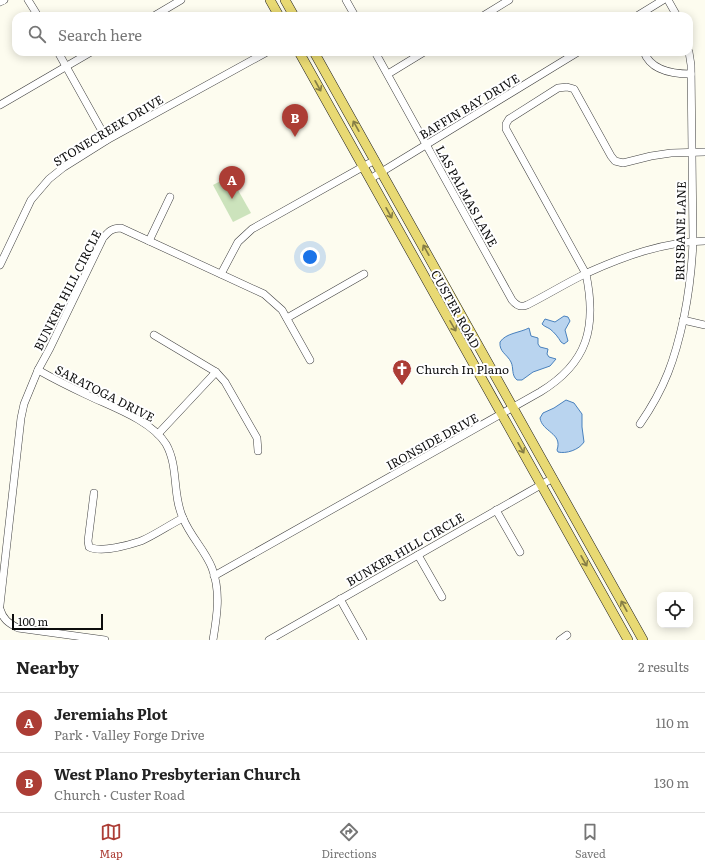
<!DOCTYPE html>
<html lang="en">
<head>
<meta charset="utf-8">
<style>
	:root { --surface:#fff; --page:#f2f2f2; --text:#222; --muted:#767676; --line:#e0e0e0; --accent:#ac3d35 }
	body { margin:0; font-family:Literata,serif; background:var(--page); color:var(--text) }
	.controls { position:absolute; right:12px; bottom:12px; display:grid; overflow:hidden; border-radius:8px; box-shadow:0 2px 10px #0003 }
	.controls button { width:36px; height:36px; display:grid; place-items:center; padding:0; border:0; border-bottom:1px solid var(--line); background:var(--surface); color:var(--text); font:20px sans-serif }
	.scale { position:absolute; left:12px; bottom:10px; width:91px; box-sizing:border-box; padding-left:4px; border:2px solid #0d0d0d; border-top:0; font-size:11px; line-height:14px; white-space:nowrap; color:#0d0d0d; -webkit-text-stroke:3px #fff; paint-order:stroke }
	.you { position:absolute; left:310px; top:257px; width:14px; height:14px; margin:-10px; border:3px solid #fff; border-radius:50%; background:#1a73e8; box-shadow:0 0 0 6px #1a73e833 }
	.badge { display:grid; place-items:center; width:26px; height:26px; border-radius:50%; background:var(--accent); color:#fff; font-size:13px; font-weight:700 }
	.pin { position:absolute; translate:-50% -33px; filter:drop-shadow(0 1px 2px #0008) }
	.pin::after { content:''; position:absolute; top:21px; width:14px; height:12px; background:inherit; clip-path:polygon(0 0,100% 0,50% 100%) }
	.list { margin:0; padding:0; list-style:none }
	h2 { display:flex; justify-content:space-between; align-items:center; height:52px; margin:0; padding:0 16px; font-size:17px }
	h2 small { font-size:13px; font-weight:400; color:var(--muted) }
	.list li { display:grid; grid-template-columns:26px 1fr auto; gap:12px; align-items:center; box-sizing:border-box; height:60px; padding:0 16px; border-top:1px solid var(--line) }
	.list b { display:block; font-size:15px; white-space:nowrap }
	.list p { margin:0; font-size:13px; white-space:nowrap; color:var(--muted) }
	.list em { font-size:13px; font-style:normal; color:var(--muted) }
	.icon { flex:none; width:22px; height:22px; fill:none; stroke:currentColor; stroke-width:2; stroke-linecap:round; stroke-linejoin:round }
	.map { position:relative; flex:none; width:705px; height:640px; overflow:hidden }
	.search { position:absolute; background:var(--surface); box-shadow:0 2px 10px #0003; left:12px; right:12px; top:12px; height:44px; display:flex; align-items:center; gap:10px; box-sizing:border-box; padding:0 14px; border-radius:12px; color:var(--muted); font-size:15px }
	.sheet { height:172px; background:var(--surface) }
	nav { display:flex; justify-content:space-around; align-items:center; box-sizing:border-box; height:56px; border-top:1px solid var(--line); background:var(--surface); font-size:11px; color:var(--muted) }
	nav a { display:grid; justify-items:center; gap:2px }
	nav .on { color:var(--accent) }
	.map>svg:first-child { display:block }
	.green { fill:#cce3bc }
	.water { fill:#b9d4ef; stroke:#4981bd }
	.lines { fill:none; stroke-linecap:round; stroke-linejoin:round }
	.minor-casing { stroke:#404040; stroke-width:8 }
	.major-casing { stroke:#1e1e1e; stroke-width:10 }
	.minor { stroke:#fff; stroke-width:7 }
	.major { stroke:#e8d973; stroke-width:9 }
	.oneway { stroke:#857d45 }
	.labels { text-anchor:middle; dominant-baseline:central; stroke-width:4; stroke-linejoin:round; paint-order:stroke }
	.street-label { font-size:12px; fill:#0d0d0d; stroke:#fff }
	.poi-label { font-size:12px; fill:#0d0d0d; stroke:#fff; text-anchor:start }
</style>
</head>
<body>
<div class="map">
<svg width="705" height="640" viewBox="0 0 705 640">
	<rect width="100%" height="100%" fill="#fdfcef"/>
	<path class="green" d="M230,176L251,213L233,222L213,185Z"/>
	<g class="water">
		<path d="M564,316L568,317L570,321L565,330L568,341L564,344L561,342C558,337 555,333 550,329C547,327 545,327 542,324L545,319L555,322Z"/>
		<path d="M529,328L531,336L538,338V344L540,347L548,349L547,354L549,357L556,359L550,366L533,372L522,380H517C511,375 514,368 511,362C507,354 499,352 500,342C506,333 519,333 529,328Z"/>
		<path d="M566,400L574,403L582,414V427L584,442C579,450 566,454 558,452L557,450C563,433 542,432 540,418L543,413L554,408Z"/>
	</g>
	<g class="lines">
		<g class="minor-casing">
			<g id="minor">
				<path d="M28,0L38,16"/>
				<path d="M346,0L355,16"/>
				<path d="M668,0L677,16"/>
				<path d="M0,2L4,0"/>
				<path d="M154,16L181,0"/>
				<path d="M483,16L509,0"/>
				<path d="M637,16L663,0"/>
				<path d="M58,52L107,140"/>
				<path d="M375,52L512,300C516,305 520,308 527,305C547,295 566,283 587,273C625,256 663,242 705,241"/>
				<path d="M644,52C651,71 673,74 691,74"/>
				<path d="M388,74L424,52"/>
				<path d="M0,105L91,52"/>
				<path d="M370,179L578,52"/>
				<path d="M149,241L170,197"/>
				<path d="M0,265L31,200L49,179L64,167L107,140L267,52"/>
				<path d="M221,274L238,242L252,229L375,160"/>
				<path d="M287,318L364,274"/>
				<path d="M683,320L705,325"/>
				<path d="M154,335L216,372L225,382L257,438L258,451"/>
				<path d="M38,370C54,379 70,387 87,395C112,407 151,420 166,444C179,467 172,495 183,518C190,536 205,550 212,568C221,592 217,616 213,640"/>
				<path d="M640,424C665,388 675,359 684,317C689,292 692,267 693,241L691,65L689,52"/>
				<path d="M158,434L216,372"/>
				<path d="M94,493L88,541L89,547C101,553 129,545 141,541C155,535 169,525 183,518"/>
				<path d="M496,510L520,552"/>
				<path d="M418,555L442,597"/>
				<path d="M214,576L540,392C588,363 597,327 586,274L506,129V124L509,119L558,88L567,87L574,89L611,156L615,161L623,163L651,156L671,153L705,152"/>
				<path d="M340,599L363,640"/>
				<path d="M0,605L21,418L24,404L38,370L50,348L103,238C109,231 112,228 121,228L264,294L282,310L310,360"/>
				<path d="M0,609C3,619 8,623 18,628L105,640"/>
				<path d="M269,640L553,478"/>
				<path d="M560,640L567,635"/>
			</g>
		</g>
		<g class="major-casing">
			<g id="major">
				<path d="M270,0L279,16"/>
				<path d="M285,0L294,16"/>
				<path d="M299,52L628,640"/>
				<path d="M314,52L643,640"/>
			</g>
		</g>
		<use href="#minor" class="minor"/>
		<use href="#major" class="major"/>
	</g>
	<defs><path id="oneway-shaft" d="M-6 0H5M1.5-3L5.5 0L1.5 3" fill="none" stroke-width="1.6" stroke-linecap="round" stroke-linejoin="round"/></defs>
	<g class="oneway">
		<use href="#oneway-shaft" transform="translate(318 86) rotate(61)"/>
		<use href="#oneway-shaft" transform="translate(356 126) rotate(-119)"/>
		<use href="#oneway-shaft" transform="translate(389 213) rotate(61)"/>
		<use href="#oneway-shaft" transform="translate(426 250) rotate(-119)"/>
		<use href="#oneway-shaft" transform="translate(453 326) rotate(60)"/>
		<use href="#oneway-shaft" transform="translate(521 448) rotate(61)"/>
		<use href="#oneway-shaft" transform="translate(584 561) rotate(61)"/>
		<use href="#oneway-shaft" transform="translate(624 606) rotate(-119)"/>
	</g>
	<defs>
		<g id="church-pin" transform="scale(1)"><path d="M0 17L-7.5 6A9.5 9.5 0 1 1 7.5 6Z" fill="#ac3d35" stroke="#fff"/><path d="M-1.2-6h2.4v3.5h3.3v2.4h-3.3V6h-2.4V-.1h-3.3v-2.4h3.3Z" fill="#fff"/></g>
	</defs>
	<g fill-rule="evenodd">
		<use href="#church-pin" x="402" y="369"/>
	</g>
	<g class="labels">
		<g class="street-label">
			<text transform="translate(469 106) rotate(-31)">BAFFIN BAY DRIVE</text>
			<text transform="translate(108 130) rotate(-31)">STONECREEK DRIVE</text>
			<text transform="translate(467 196) rotate(61)">LAS PALMAS LANE</text>
			<text transform="translate(680 231) rotate(-89)">BRISBANE LANE</text>
			<text transform="translate(67 290) rotate(-63)">BUNKER HILL CIRCLE</text>
			<text transform="translate(456 309) rotate(61)">CUSTER ROAD</text>
			<text transform="translate(105 393) rotate(27)">SARATOGA DRIVE</text>
			<text transform="translate(432 441) rotate(-29)">IRONSIDE DRIVE</text>
			<text transform="translate(405 549) rotate(-30)">BUNKER HILL CIRCLE</text>
		</g>
		<g class="poi-label">
			<text x="416" y="369">Church In Plano</text>
		</g>
	</g>
</svg>
<div class="controls">
<button><svg class="icon" aria-label="locate" viewBox="0 0 24 24"><circle cx="12" cy="12" r="6"/><path d="M12 2v4M12 18v4M2 12h4M18 12h4"/></svg></button>
</div>
<div class="scale">100 m</div>
<div class="you"></div>
<div class="pin badge" style="left:232px;top:199px">A</div>
<div class="pin badge" style="left:295px;top:137px">B</div>
<div class="search"><svg class="icon" aria-label="search" viewBox="0 0 24 24"><circle cx="10" cy="10" r="6"/><path d="M15 15l6 6"/></svg>Search here</div>
</div>
<section class="sheet">
<h2>Nearby<small>2 results</small></h2>
<ul class="list">
<li><span class="badge">A</span><div><b>Jeremiahs Plot</b><p>Park · Valley Forge Drive</p></div><em>110 m</em></li>
<li><span class="badge">B</span><div><b>West Plano Presbyterian Church</b><p>Church · Custer Road</p></div><em>130 m</em></li>
</ul>
</section>
<nav>
<a class="on"><svg class="icon" aria-label="map" viewBox="0 0 24 24"><path d="M3 6l6-2 6 2 6-2v14l-6 2-6-2-6 2zM9 4v14M15 6v14"/></svg>Map</a>
<a><svg class="icon" aria-label="directions" viewBox="0 0 24 24"><path d="M12 3l9 9-9 9-9-9zM9 14v-3h6M13 9l2 2-2 2"/></svg>Directions</a>
<a><svg class="icon" aria-label="saved" viewBox="0 0 24 24"><path d="M7 4h10v16l-5-4-5 4z"/></svg>Saved</a>
</nav>
</body>
</html>
